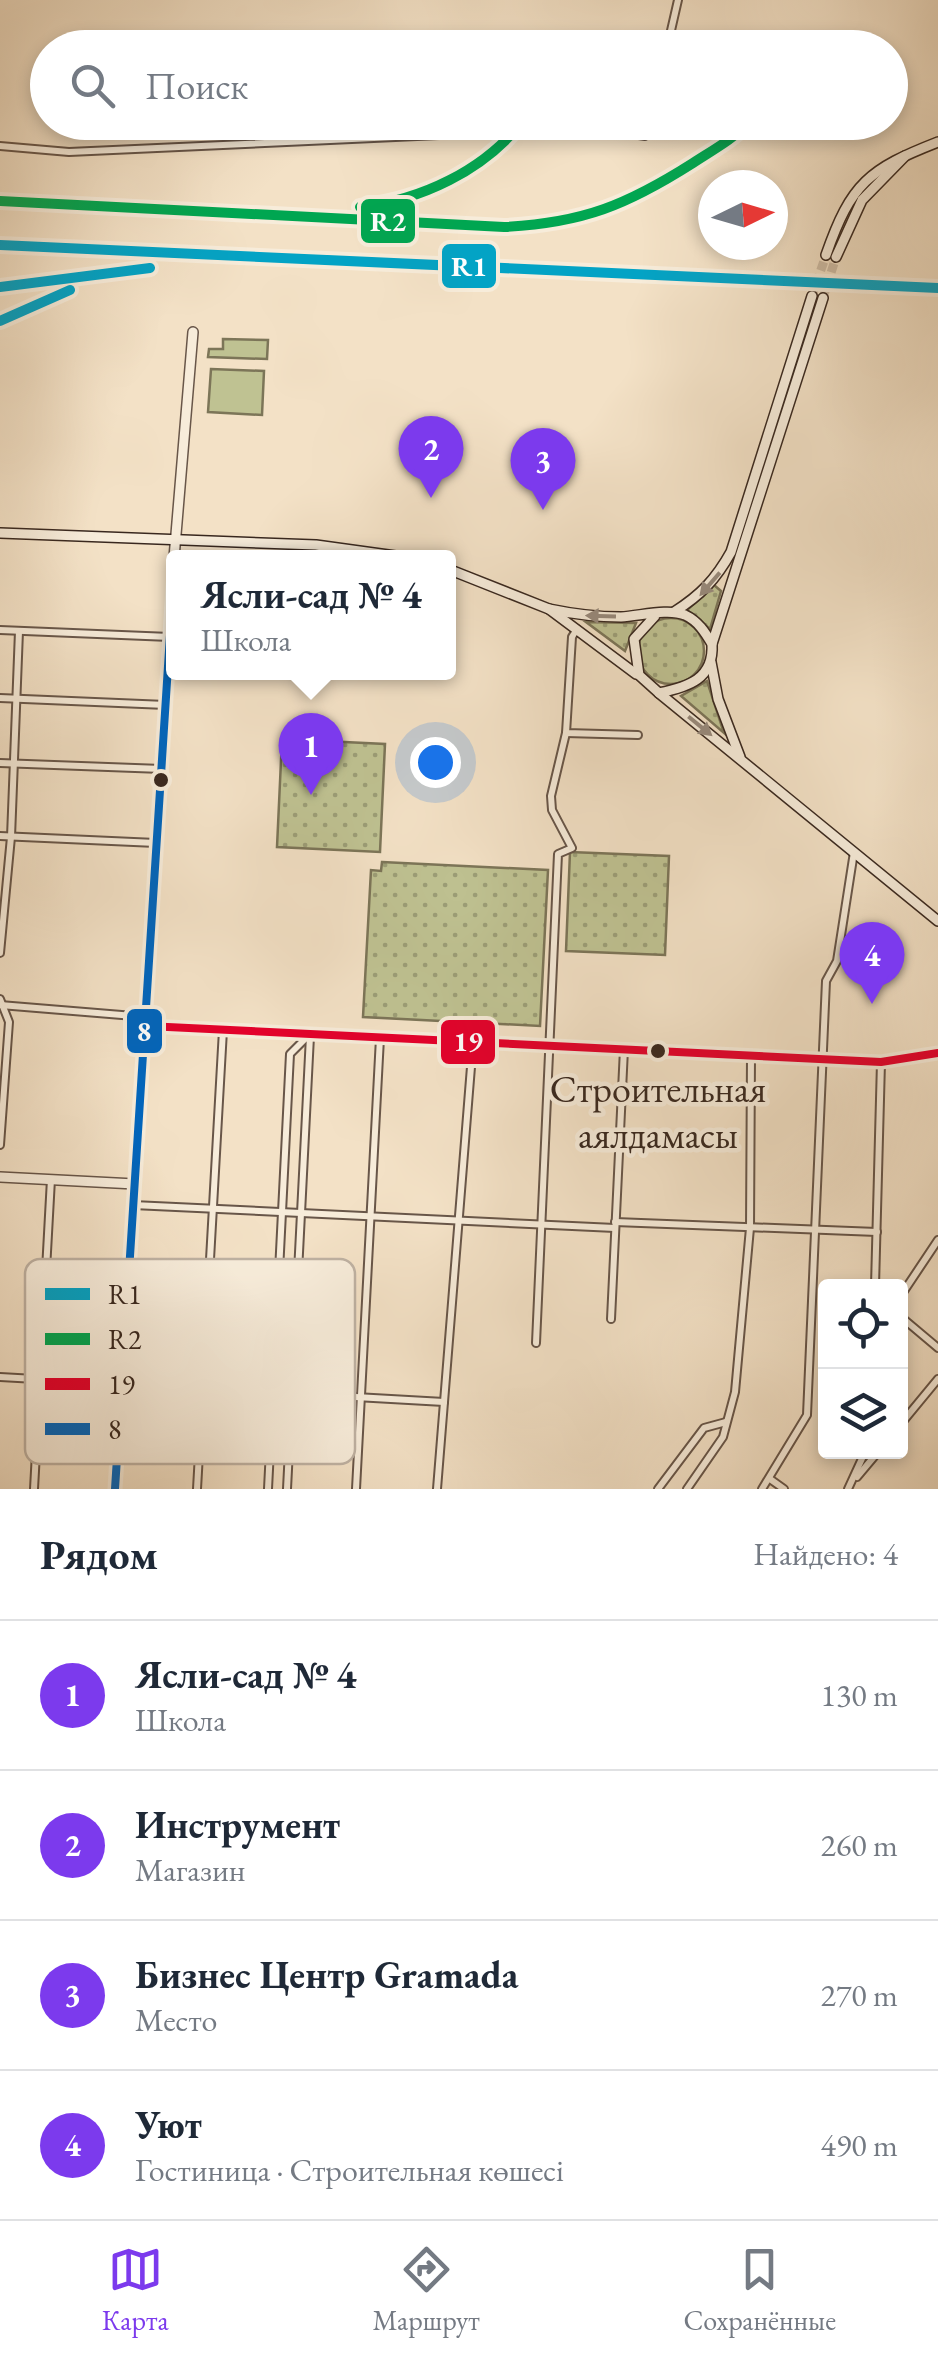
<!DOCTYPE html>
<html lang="ru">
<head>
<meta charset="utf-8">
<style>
	:root { --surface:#fff; --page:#f2f2f3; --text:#1f2937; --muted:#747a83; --line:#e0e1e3; --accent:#7c3aed }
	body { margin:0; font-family:"EB Garamond",serif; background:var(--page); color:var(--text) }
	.controls { position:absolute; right:30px; bottom:30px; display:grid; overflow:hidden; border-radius:10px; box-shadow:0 5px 15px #0003 }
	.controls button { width:90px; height:90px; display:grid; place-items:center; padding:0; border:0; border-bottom:2px solid var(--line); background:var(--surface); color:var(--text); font:50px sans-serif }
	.compass { position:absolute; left:698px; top:170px; width:90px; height:90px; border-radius:50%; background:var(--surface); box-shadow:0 5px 15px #0003; rotate:85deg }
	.you { position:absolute; left:435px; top:762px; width:35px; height:35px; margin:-25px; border:8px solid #fff; border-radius:50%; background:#1a73e8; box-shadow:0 0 0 15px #1a73e833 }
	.badge { display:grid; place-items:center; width:65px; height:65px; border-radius:50%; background:var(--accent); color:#fff; font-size:32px; font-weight:700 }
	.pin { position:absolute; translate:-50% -82px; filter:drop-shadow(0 2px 5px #0008) }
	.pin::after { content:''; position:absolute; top:52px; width:35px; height:30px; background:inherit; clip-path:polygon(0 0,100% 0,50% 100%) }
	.popup { position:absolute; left:166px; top:550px; width:290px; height:130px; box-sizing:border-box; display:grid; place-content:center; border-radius:10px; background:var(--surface); filter:drop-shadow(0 2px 8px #0005); font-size:32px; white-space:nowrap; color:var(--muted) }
	.popup b { font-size:38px; color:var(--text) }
	.popup::after { content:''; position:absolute; left:50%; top:100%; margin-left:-20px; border:20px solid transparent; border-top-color:var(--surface) }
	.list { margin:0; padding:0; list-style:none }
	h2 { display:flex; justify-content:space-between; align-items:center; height:130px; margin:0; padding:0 40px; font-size:42px }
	h2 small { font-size:32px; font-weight:400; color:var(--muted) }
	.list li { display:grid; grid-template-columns:65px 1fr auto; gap:30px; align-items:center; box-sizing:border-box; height:150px; padding:0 40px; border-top:2px solid var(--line) }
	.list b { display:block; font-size:38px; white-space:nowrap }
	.list p { margin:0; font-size:32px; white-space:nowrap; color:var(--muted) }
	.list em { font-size:32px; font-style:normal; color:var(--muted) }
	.icon { flex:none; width:55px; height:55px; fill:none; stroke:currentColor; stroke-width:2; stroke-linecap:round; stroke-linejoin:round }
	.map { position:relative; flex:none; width:938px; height:1489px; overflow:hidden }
	.search { position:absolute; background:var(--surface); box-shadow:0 5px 15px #0003; left:30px; right:30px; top:30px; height:110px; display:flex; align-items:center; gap:25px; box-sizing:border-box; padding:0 35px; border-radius:55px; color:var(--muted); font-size:38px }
	.sheet { height:730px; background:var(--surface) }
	nav { display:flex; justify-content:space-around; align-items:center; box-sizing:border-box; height:140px; border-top:2px solid var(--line); background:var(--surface); font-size:28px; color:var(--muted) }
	nav a { display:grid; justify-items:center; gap:5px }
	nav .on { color:var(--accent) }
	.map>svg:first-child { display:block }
	.grass { fill:url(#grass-dots); stroke:#7c7558; stroke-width:2.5 }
	.pitch { fill:#bfc292; stroke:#7c7558; stroke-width:2.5 }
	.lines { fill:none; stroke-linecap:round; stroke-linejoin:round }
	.secondary-tunnel { stroke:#cebca5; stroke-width:9; stroke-dasharray:9 4.5; stroke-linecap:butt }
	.minor-casing { stroke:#685649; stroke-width:10 }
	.tertiary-casing { stroke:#685649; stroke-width:12 }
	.secondary-casing { stroke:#39281f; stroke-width:12 }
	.minor { stroke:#f7ecda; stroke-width:6 }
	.tertiary { stroke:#f7ecda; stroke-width:9 }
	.secondary { stroke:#f7ecda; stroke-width:9 }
	.bus-1-casing { stroke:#f7ecda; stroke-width:15 }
	.bus-2-casing { stroke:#f7ecda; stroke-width:15 }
	.bus-1 { stroke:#e4002b; stroke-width:8 }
	.bus-2 { stroke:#0065bd; stroke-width:8 }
	.rail-1-casing { stroke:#f7ecda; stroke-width:18 }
	.rail-2-casing { stroke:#f7ecda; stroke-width:18 }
	.rail-1 { stroke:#03a3c5; stroke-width:10 }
	.rail-2 { stroke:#00a651; stroke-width:10 }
	.oneway { fill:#988a7c }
	.bus-dot { fill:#39281f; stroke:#f7ecda; stroke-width:4 }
	.labels { text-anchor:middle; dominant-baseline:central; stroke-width:9; stroke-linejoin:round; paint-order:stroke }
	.bus-label { font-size:38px; fill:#39281f; stroke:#f7ecda }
	.key { fill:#f7ecda; stroke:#beb1a2; stroke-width:2.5 }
	.key-label { font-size:28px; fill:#39281f }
	.line-badge { stroke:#f7ecda; stroke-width:4 }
	.badge-label { font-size:28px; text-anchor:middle; font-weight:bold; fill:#fff }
</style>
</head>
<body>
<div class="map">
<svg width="938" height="1489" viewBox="0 0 938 1489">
	<defs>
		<pattern id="grass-dots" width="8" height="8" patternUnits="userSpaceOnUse" patternTransform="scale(2.5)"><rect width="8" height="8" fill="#bfc292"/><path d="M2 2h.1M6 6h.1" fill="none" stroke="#9c9e77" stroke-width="1.8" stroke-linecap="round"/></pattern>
	</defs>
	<rect width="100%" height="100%" fill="#f3e1c6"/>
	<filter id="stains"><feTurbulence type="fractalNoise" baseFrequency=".002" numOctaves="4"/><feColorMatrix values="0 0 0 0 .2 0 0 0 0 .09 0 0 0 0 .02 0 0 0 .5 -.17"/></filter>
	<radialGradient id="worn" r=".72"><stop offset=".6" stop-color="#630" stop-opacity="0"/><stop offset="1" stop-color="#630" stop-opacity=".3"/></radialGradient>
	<g class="grass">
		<path d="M714,585L721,591L710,629L687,610Z"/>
		<circle cx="671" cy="651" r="33"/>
		<path d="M586,622L636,623L625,651Z"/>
		<path d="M707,681L724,733L681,696Z"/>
		<path d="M282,739L385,744L380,852L277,847Z"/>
		<path d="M570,852L669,856L665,955L566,951Z"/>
		<path d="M382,862L548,870L540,1026L363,1017L371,870L381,871Z"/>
	</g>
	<g class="pitch">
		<path d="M223,339L268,340L267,359L208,357L209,349H223Z"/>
		<path d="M211,369L264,371L262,415L208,412Z"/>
	</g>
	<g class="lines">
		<g class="secondary-tunnel">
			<path d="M812,296L826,255"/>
			<path d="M823,298L836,257"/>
		</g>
		<g class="minor-casing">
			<g id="minor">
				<path d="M667,48L678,0"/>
				<path d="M0,146L69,152L594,128L645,136L648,122"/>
				<path d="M577,629L572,637L566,733L638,735"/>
				<path d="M0,630L170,637"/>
				<path d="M0,698L166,705"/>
				<path d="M0,763L162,769"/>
				<path d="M0,836L156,843"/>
				<path d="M0,953L11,837L19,631"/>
				<path d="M0,999L9,1022L0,1145"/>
				<path d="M0,1005L146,1017"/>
				<path d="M133,1205L615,1228"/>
				<path d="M615,1222L877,1232"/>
				<path d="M875,1286L881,1062"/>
				<path d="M900,1297L938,1240"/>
				<path d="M900,1316L938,1348"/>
				<path d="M611,1319L624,1049"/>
				<path d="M536,1343L558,854L572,848L552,810L551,796L566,733"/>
				<path d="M0,1377L444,1402"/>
				<path d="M900,1425L938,1379"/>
				<path d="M857,1477L878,1452"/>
				<path d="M770,1479L784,1489"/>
				<path d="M34,1489L51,1179"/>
				<path d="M197,1489L223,1030"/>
				<path d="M268,1489L290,1054L309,1035"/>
				<path d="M287,1489L310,1036"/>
				<path d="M356,1489L380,1038"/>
				<path d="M437,1489L473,1042"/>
				<path d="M658,1489L704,1428L726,1422"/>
				<path d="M687,1489L723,1437L735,1392L750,1228L751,1056"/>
				<path d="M762,1489L807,1415L826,981L837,961L854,852"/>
				<path d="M848,1489L865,1452"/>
			</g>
		</g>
		<g class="tertiary-casing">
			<g id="tertiary">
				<path d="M174,558L193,332"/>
				<path d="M147,1026L881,1062L938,1053"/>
				<path d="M0,1177L135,1184"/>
				<path d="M115,1489L174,573"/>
			</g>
		</g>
		<g class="secondary-casing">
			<g id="secondary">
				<path d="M826,255C851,183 869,169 938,142"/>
				<path d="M836,257L862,200L905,156"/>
				<path d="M0,533L316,545L410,558"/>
				<path d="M448,569L549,609L636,674"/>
				<path d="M549,609C573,614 596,617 621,617C640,616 668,608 685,615C698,621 705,632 712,644C714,679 688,687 659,693L639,675L634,639L655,616"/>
				<path d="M674,612C701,595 716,579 731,552L812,296"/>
				<path d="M712,644L823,298"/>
				<path d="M711,662L718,699L740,757"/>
				<path d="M659,693L938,921"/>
			</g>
		</g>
		<use href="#minor" class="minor"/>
		<use href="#tertiary" class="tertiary"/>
		<use href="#secondary" class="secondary"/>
		<g class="bus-1-casing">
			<path id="bus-1" d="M147,1026L881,1062L938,1053"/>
		</g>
		<g class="bus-2-casing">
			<path id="bus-2" d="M115,1489L174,573"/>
		</g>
		<use href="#bus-1" class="bus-1"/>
		<use href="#bus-2" class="bus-2"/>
		<g class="rail-1-casing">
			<g id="rail-1">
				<path d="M0,245L938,288"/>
				<path d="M0,287L150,268"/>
				<path d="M0,321L70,290"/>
			</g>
		</g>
		<g class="rail-2-casing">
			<g id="rail-2">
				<path d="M0,201L504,227C583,223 627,205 693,163C713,150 733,139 750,122"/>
				<path d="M360,207C421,200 483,171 522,122"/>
			</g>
		</g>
		<use href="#rail-1" class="rail-1"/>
		<use href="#rail-2" class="rail-2"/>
	</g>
	<defs><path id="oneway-solid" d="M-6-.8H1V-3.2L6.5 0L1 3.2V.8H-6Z" transform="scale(2.5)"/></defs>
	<g class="oneway">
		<use href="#oneway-solid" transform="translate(710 584) rotate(131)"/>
		<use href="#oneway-solid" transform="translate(601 616) rotate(-178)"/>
		<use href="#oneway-solid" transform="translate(700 726) rotate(39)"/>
	</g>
	<g class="bus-dot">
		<circle cx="161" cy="780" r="9"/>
		<circle cx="658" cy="1051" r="9"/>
	</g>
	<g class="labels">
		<g class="bus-label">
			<text x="658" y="1088">Строительная<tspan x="658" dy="46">аялдамасы</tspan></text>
		</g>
	</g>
	<rect x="25" y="1259" width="330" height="205" rx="15" class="key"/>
	<rect x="45" y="1288" width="45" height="12" fill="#03a3c5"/>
	<rect x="45" y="1333" width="45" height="12" fill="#00a651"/>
	<rect x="45" y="1378" width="45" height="12" fill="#e4002b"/>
	<rect x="45" y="1423" width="45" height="12" fill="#0065bd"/>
	<g class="key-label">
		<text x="108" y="1304">R1</text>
		<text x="108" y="1349">R2</text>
		<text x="108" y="1394">19</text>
		<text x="108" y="1439">8</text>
	</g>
	<g class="line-badge">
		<rect x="359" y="197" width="58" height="48" rx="10" fill="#00a651"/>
		<rect x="440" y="242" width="58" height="48" rx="10" fill="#03a3c5"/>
		<rect x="125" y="1007" width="39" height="48" rx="10" fill="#0065bd"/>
		<rect x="439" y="1018" width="58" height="48" rx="10" fill="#e4002b"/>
	</g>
	<g class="badge-label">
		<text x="388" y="231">R2</text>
		<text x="469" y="276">R1</text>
		<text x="144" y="1041">8</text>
		<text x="468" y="1051">19</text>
	</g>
	<rect width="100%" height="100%" filter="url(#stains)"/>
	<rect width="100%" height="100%" fill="url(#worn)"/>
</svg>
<div class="controls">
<button><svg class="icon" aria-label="locate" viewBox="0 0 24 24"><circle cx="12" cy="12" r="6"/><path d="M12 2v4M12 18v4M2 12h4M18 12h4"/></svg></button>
<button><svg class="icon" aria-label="layers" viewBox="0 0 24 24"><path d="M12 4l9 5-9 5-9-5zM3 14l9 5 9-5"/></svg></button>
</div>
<svg class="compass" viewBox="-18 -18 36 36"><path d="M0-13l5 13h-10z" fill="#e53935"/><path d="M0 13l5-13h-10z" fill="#747a83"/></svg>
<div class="you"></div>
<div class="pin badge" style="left:311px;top:795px">1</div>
<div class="popup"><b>Ясли-сад № 4</b>Школа</div>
<div class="pin badge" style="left:431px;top:498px">2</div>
<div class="pin badge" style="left:543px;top:510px">3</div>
<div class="pin badge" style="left:872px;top:1004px">4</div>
<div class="search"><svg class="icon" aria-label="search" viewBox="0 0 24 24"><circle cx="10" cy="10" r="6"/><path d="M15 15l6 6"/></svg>Поиск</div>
</div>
<section class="sheet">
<h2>Рядом<small>Найдено: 4</small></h2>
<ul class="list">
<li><span class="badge">1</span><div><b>Ясли-сад № 4</b><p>Школа</p></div><em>130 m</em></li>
<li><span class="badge">2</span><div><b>Инструмент</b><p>Магазин</p></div><em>260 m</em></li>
<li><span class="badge">3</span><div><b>Бизнес Центр Gramada</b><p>Место</p></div><em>270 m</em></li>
<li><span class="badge">4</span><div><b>Уют</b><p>Гостиница · Строительная көшесі</p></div><em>490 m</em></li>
</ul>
</section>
<nav>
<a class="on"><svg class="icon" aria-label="map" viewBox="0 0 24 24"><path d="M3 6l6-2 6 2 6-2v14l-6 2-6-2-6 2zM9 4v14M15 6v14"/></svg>Карта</a>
<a><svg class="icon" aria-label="directions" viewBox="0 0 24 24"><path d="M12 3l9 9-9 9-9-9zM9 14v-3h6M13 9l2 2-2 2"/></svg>Маршрут</a>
<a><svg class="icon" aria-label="saved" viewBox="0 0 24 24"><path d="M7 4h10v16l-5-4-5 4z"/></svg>Сохранённые</a>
</nav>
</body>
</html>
